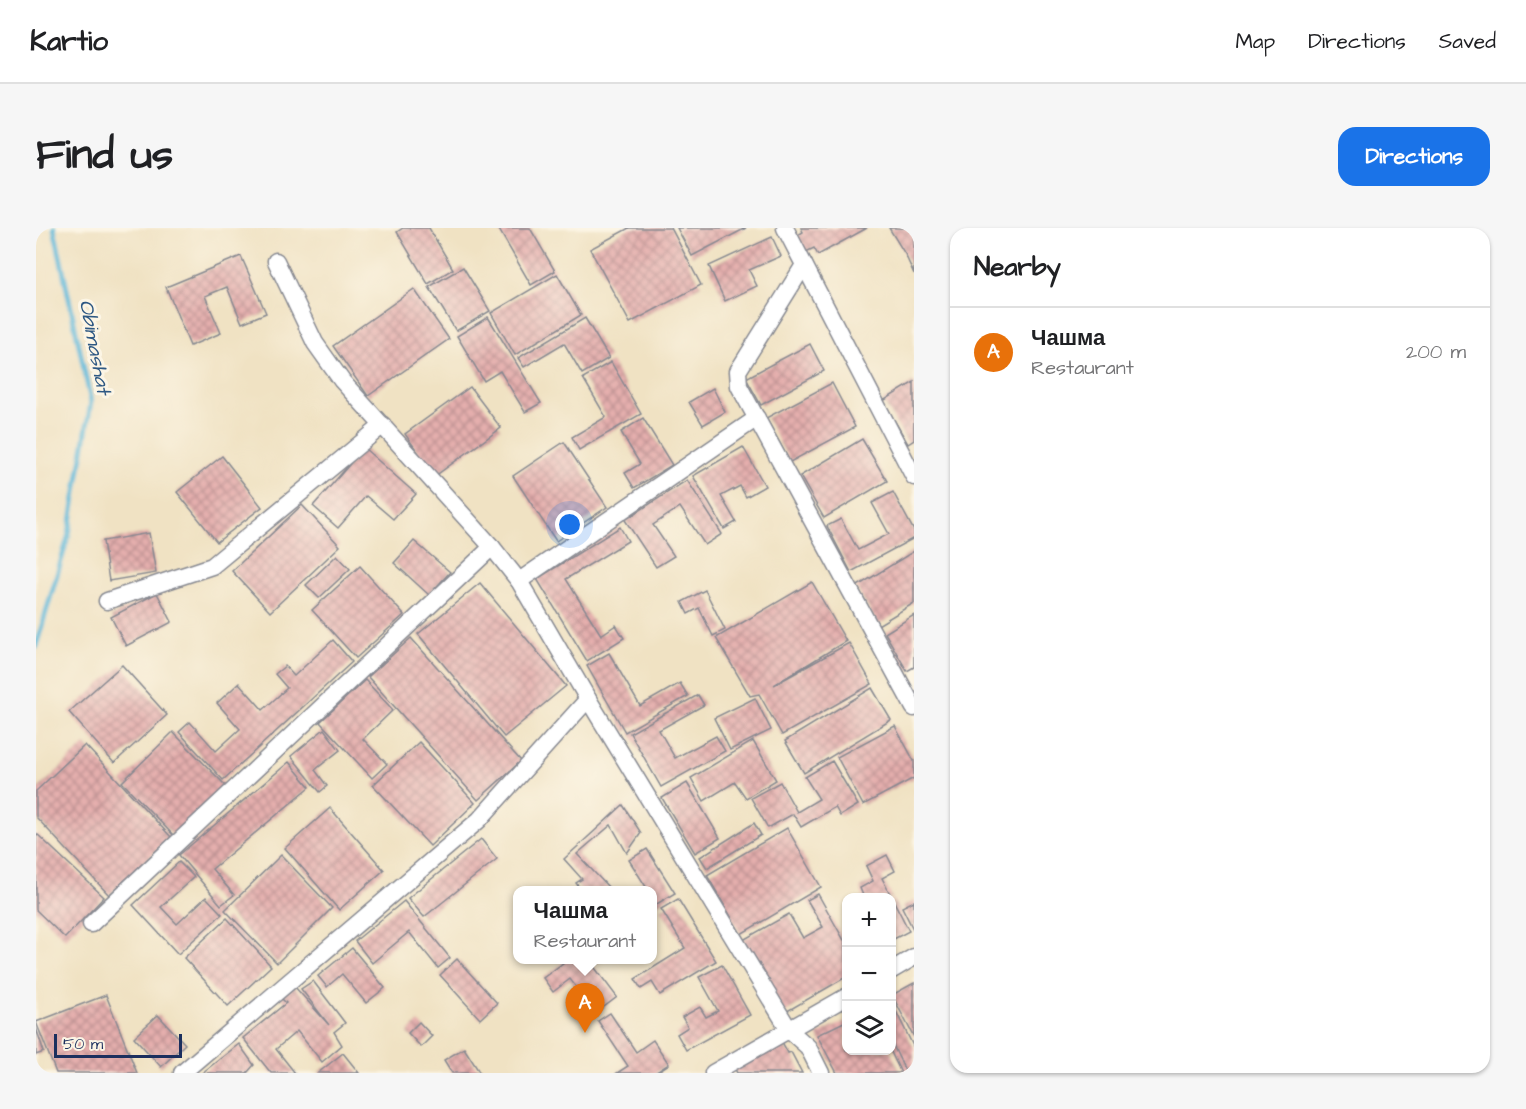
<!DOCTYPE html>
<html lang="en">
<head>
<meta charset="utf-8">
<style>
	:root { --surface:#fff; --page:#f6f6f6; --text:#202124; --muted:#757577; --line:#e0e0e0; --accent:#1a73e8 }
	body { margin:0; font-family:"Architects Daughter",sans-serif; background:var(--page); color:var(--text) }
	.controls { position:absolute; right:18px; bottom:18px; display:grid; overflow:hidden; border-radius:12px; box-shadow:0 2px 4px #0004 }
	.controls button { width:54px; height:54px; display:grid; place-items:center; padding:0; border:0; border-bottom:2px solid var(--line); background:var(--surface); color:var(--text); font:30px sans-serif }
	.scale { position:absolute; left:18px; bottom:15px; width:128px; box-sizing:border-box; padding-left:6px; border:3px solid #1b2f5e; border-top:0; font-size:16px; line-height:21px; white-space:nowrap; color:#1b2f5e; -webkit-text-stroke:4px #fcf5e5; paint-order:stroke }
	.you { position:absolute; left:534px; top:297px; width:21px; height:21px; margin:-15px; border:4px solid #fff; border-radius:50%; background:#1a73e8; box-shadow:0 0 0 9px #1a73e833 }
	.badge { display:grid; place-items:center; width:39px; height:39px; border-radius:50%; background:var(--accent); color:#fff; font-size:20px; font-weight:700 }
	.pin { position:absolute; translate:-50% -50px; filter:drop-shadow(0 2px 3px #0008) }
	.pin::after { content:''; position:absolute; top:32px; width:21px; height:18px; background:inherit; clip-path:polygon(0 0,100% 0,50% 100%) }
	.popup { position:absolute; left:477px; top:658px; width:144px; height:78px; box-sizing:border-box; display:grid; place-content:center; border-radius:12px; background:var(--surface); filter:drop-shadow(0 2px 4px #0005); font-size:20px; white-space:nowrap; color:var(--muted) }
	.popup b { font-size:22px; color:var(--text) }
	.popup::after { content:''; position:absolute; left:50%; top:100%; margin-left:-12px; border:12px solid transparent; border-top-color:var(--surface) }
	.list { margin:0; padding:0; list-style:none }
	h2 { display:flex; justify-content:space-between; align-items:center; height:78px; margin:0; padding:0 24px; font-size:26px }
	h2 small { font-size:20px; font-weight:400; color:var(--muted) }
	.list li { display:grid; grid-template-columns:39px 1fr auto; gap:18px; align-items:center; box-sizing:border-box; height:90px; padding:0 24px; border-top:2px solid var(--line) }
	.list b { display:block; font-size:22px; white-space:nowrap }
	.list p { margin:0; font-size:20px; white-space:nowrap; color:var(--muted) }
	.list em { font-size:20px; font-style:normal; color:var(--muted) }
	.icon { flex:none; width:33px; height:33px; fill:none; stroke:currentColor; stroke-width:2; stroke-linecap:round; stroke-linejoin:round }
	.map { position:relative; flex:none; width:878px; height:845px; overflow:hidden; border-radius:18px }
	header { display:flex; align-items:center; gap:36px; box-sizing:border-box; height:84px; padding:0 30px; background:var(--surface); border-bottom:2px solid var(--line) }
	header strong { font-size:28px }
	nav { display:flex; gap:33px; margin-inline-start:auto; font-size:21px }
	.intro { display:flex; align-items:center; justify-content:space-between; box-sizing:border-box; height:144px; padding:0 36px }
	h1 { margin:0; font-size:42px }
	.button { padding:15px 27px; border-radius:18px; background:var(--accent); color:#fff; font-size:21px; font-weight:700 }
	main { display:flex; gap:36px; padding:0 36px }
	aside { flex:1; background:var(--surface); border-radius:18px; box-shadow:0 2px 4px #0004 }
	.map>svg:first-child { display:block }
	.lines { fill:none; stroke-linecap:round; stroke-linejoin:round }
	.stream { stroke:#5ab6d8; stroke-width:5 }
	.building { fill:url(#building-cross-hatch) }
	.minor-casing { stroke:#868890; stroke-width:19 }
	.minor { stroke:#fff; stroke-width:16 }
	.labels { text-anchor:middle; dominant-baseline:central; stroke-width:6; stroke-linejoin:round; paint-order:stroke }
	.water-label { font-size:21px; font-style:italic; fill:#2e5883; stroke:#fcf5e5 }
</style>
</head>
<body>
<header>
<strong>Kartio</strong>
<nav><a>Map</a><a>Directions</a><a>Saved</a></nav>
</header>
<div class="intro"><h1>Find us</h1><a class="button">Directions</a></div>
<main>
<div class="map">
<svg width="878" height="845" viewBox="0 0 878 845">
	<defs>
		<pattern id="building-cross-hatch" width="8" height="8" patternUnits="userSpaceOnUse" patternTransform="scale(1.5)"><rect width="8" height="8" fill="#e5afad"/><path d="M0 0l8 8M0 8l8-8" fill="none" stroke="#b98f90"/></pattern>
	</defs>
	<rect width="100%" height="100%" fill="#fcf5e5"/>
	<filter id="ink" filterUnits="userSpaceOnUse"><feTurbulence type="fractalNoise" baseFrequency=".0167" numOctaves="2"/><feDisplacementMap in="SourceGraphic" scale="12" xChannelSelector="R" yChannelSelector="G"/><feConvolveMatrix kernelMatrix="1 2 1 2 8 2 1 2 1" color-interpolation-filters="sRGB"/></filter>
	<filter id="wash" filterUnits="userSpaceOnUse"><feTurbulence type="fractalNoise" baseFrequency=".008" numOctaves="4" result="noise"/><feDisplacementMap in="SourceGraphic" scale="24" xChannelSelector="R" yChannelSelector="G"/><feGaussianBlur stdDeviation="1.35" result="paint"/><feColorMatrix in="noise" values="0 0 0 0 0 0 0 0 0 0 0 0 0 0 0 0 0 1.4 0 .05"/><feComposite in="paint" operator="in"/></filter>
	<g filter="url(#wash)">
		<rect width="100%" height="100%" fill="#f0e2c3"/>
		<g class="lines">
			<path class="stream" d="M0,418L33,306L55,174L18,0"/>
		</g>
		<g id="blocks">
			<g class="building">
				<path d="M367,0H393L417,41L392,56L361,4Z"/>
				<path d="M462,0H494L519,43L495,57Z"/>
				<path d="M593,0H635L665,57L594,95L554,21Z"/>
				<path d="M641,0H710L656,28Z"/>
				<path d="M765,0H831L782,27L778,20L768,25L759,9L767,4Z"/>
				<path d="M853,0H878V46L869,26Z"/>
				<path d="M736,9L745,28L713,42L721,58L689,73L673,38Z"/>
				<path d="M205,28L230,85L206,95L191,59L169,68L185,105L154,118L130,59Z"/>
				<path d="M427,39L454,83L420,103L393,59Z"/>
				<path d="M521,46L545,87L479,127L455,85Z"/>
				<path d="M378,61L413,111L332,168L297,118Z"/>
				<path d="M452,89L505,175L489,184L464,143L448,153L421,108Z"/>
				<path d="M549,90L573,130L546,146L528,115L488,139L482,130Z"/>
				<path d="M774,116L788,143L725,177L710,150Z"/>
				<path d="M575,134L605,186L543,222L536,209L570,189L547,150Z"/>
				<path d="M878,154V212L872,216L847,173Z"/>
				<path d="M796,155L819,199L754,234L730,190Z"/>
				<path d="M434,159L465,200L399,248L369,206Z"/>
				<path d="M677,160L689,184L667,197L653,174Z"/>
				<path d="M607,190L636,237L598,260L589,245L604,236L585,204Z"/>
				<path d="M826,211L851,253L788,290L764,248Z"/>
				<path d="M528,214L571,279L520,313L477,248Z"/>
				<path d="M707,219L729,258L710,269L704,258L685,268L700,294L688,301L657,248Z"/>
				<path d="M328,220L380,266L357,291L330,268L302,300L277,278Z"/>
				<path d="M186,228L226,279L181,314L141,264Z"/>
				<path d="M651,252L686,306L669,317L644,279L617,297L638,328L620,339L589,292Z"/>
				<path d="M857,264L878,303V310L815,344L791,298L805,291L822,322L853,306L836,275Z"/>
				<path d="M266,277L304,318L234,384L196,343Z"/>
				<path d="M584,299L592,313L530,351L565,407L580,397L588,410L551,433L501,351Z"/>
				<path d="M113,305L120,345L73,353L67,313Z"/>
				<path d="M378,313L414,344L393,367L358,335Z"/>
				<path d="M878,323V375L842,397L820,359Z"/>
				<path d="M301,327L314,341L283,370L270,357Z"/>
				<path d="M324,338L368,387L320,430L276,382Z"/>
				<path d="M776,354L810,413L738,457L813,415L836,456L746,507L723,466L714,468L680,410Z"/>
				<path d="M444,355L530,458L468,509L382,406Z"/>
				<path d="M669,362L689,402L677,408L663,380L652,386L646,374Z"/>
				<path d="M121,365L136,394L90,418L75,389Z"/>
				<path d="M878,387V439L871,443L849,405Z"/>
				<path d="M375,410L485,533L442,572L332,449Z"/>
				<path d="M297,412L316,434L187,552L143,504L154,494L180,523L204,501L181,475L203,455L227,482L251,460L239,446L249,438L258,448Z"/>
				<path d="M573,425L604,478L644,455L652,468L589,504L551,438Z"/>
				<path d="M86,437L131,487L78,535L33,484Z"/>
				<path d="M329,452L357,482L327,511L351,536L336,550L284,494Z"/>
				<path d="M836,460L855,492L768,545L749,513Z"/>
				<path d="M662,467L668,477L623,502L639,530L680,508L689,523L625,559L594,505Z"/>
				<path d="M719,470L735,502L694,522L678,490Z"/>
				<path d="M859,498L878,533V550L827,577L801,529Z"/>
				<path d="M288,501L304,522L279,542L291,558L284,564L255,528Z"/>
				<path d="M137,504L190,558L139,609L86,554Z"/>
				<path d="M717,513L740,552L710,570L699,554L668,573L655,550Z"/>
				<path d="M383,514L439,575L394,618L337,557Z"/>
				<path d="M49,517L135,609L73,667L0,589V563Z"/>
				<path d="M796,533L822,577L804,588L799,579L765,599L757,586L732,600L715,570L744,554L761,584L783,571L769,549Z"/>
				<path d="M253,534L274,559L176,641L198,667L185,677L143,627Z"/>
				<path d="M651,555L684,610L659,625L626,570Z"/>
				<path d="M587,577L605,605L591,625L575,597L541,626L575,662H545L540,655L546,651L528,631Z"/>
				<path d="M294,580L348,642L303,682L249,620Z"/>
				<path d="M718,595L725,607L671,640L664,629Z"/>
				<path d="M751,600L785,659L705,706L671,647Z"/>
				<path d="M0,605L68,669L29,710L0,682Z"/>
				<path d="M445,611L461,631L388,689L372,670Z"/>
				<path d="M611,621L639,665L616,679V662H612L593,632Z"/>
				<path d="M245,627L296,680L241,735L189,682Z"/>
				<path d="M851,627L859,643L846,650L873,703L856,712V670H828L824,660L837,653L830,638Z"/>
				<path d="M143,634L158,649L125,679L141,696L170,669L186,686L142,726L97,677Z"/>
				<path d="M782,666L810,716V749L748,785L707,712L753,686L767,710L787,699L771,672Z"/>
				<path d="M642,671L680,733L624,767L616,754L605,761L599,751L649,720L625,681Z"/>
				<path d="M368,673L414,730L402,740L373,704L336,735L319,713Z"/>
				<path d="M878,673V703L866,679Z"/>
				<path d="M191,690L235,738L192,778L148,730Z"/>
				<path d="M316,720L349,760L330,775L306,746L291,759L282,748Z"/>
				<path d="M421,731L461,775L444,791L404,747Z"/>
				<path d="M524,732H553L581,769L560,785L534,751L517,764L507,750L527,735Z"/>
				<path d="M686,737L714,787L650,822L641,806L652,799L646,789L664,779L670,789L682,783L663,749Z"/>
				<path d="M277,753L309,795L298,804L306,817L286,834L261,803L240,821L259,845H235L207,810L250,775L244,769L258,758L293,797L265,761Z"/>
				<path d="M878,755V809L856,767Z"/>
				<path d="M70,767L101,845H20L0,794Z"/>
				<path d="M856,775L878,820V845H870L856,815Z"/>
				<path d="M574,785L600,824L617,812L633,836L619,845H581L592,838L562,793Z"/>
				<path d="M122,787L149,816L125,839L98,809Z"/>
				<path d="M810,793V822H854L865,845H801L781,807Z"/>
				<path d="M383,794L396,808L385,819L372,805Z"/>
				<path d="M0,800L8,824L0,827Z"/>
				<path d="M746,814L752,825L755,824L766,845H701L698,839Z"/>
				<path d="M203,816L218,837L211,845H166Z"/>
				<path d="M428,820L444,845H416L408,832Z"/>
				<path d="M307,825L323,845H282Z"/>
			</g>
		</g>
	</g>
	<g filter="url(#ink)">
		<use href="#blocks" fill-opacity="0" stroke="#868890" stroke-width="1.5"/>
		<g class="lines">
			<g class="minor-casing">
				<g id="minor">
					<path d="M749,0L878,249"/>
					<path d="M240,33L279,115L306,153L456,319L483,353L552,471L754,803L772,819L785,845"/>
					<path d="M768,37L702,143L703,158L878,480"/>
					<path d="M483,353L721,190"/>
					<path d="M71,373L176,338L347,197"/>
					<path d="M55,696L456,319"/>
					<path d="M856,742L878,729"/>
					<path d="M146,845L443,592L552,471"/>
					<path d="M677,845L810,769"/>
				</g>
			</g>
			<use href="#minor" class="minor"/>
		</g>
	</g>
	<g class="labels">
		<g class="water-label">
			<text transform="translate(59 119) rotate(79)">Obimashat</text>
		</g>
	</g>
</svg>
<div class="controls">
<button>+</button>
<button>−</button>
<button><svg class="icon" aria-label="layers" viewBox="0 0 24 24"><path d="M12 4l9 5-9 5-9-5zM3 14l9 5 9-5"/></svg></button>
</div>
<div class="scale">50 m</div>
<div class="you"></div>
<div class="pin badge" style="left:549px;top:805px;background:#e8710a">A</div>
<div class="popup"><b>Чашма</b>Restaurant</div>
</div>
<aside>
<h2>Nearby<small></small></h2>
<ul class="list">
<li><span class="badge" style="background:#e8710a">A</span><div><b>Чашма</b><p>Restaurant</p></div><em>200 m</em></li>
</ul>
</aside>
</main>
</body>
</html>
